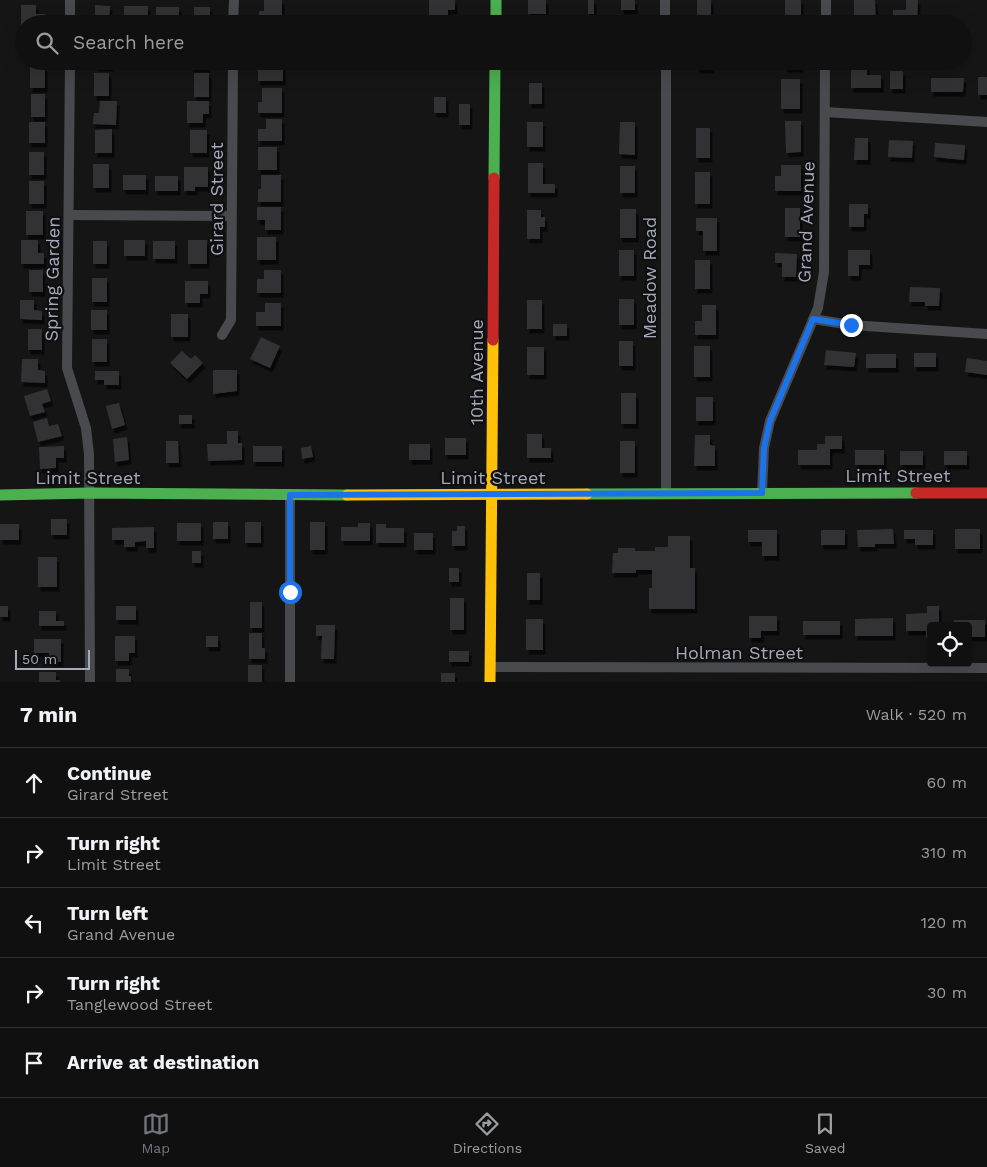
<!DOCTYPE html>
<html lang="en">
<head>
<meta charset="utf-8">
<style>
	:root { --surface:#101010; --page:#191919; --text:#f1f3f6; --muted:#9c9d9f; --line:#303030; --accent:#73757e }
	body { margin:0; font-family:"Work Sans",sans-serif; background:var(--page); color:var(--text) }
	.controls { position:absolute; right:15px; bottom:15px; display:grid; overflow:hidden; border-radius:5px; box-shadow:0 5px 20px #0002 }
	.controls button { width:45px; height:45px; display:grid; place-items:center; padding:0; border:0; border-bottom:1px solid var(--line); background:var(--surface); color:var(--text); font:25px sans-serif }
	.scale { position:absolute; left:15px; bottom:12px; width:75px; box-sizing:border-box; padding-left:5px; border:2px solid #a6a9b6; border-top:0; font-size:14px; line-height:18px; white-space:nowrap; color:#a6a9b6; -webkit-text-stroke:4px #0f0f11; paint-order:stroke }
	.stop { position:absolute; width:15px; height:15px; margin:-11px; border:4px solid #1a73e8; border-radius:50%; background:#fff }
	.stop.end { background:#1a73e8; border-color:#fff; box-shadow:0 1px 5px #0008 }
	.list { margin:0; padding:0; list-style:none }
	h2 { display:flex; justify-content:space-between; align-items:center; height:65px; margin:0; padding:0 20px; font-size:21px }
	h2 small { font-size:16px; font-weight:400; color:var(--muted) }
	.list li { display:grid; grid-template-columns:32px 1fr auto; gap:15px; align-items:center; box-sizing:border-box; height:70px; padding:0 20px; border-top:1px solid var(--line) }
	.list b { display:block; font-size:19px; white-space:nowrap }
	.list p { margin:0; font-size:16px; white-space:nowrap; color:var(--muted) }
	.list em { font-size:16px; font-style:normal; color:var(--muted) }
	.icon { flex:none; width:28px; height:28px; fill:none; stroke:currentColor; stroke-width:2; stroke-linecap:round; stroke-linejoin:round }
	.map { position:relative; flex:none; width:987px; height:682px; overflow:hidden }
	.search { position:absolute; background:var(--surface); box-shadow:0 5px 20px #0002; left:15px; right:15px; top:15px; height:55px; display:flex; align-items:center; gap:12px; box-sizing:border-box; padding:0 18px; border-radius:28px; color:var(--muted); font-size:19px }
	.sheet { height:415px; background:var(--surface) }
	nav { display:flex; justify-content:space-around; align-items:center; box-sizing:border-box; height:70px; border-top:1px solid var(--line); background:var(--surface); font-size:14px; color:var(--muted) }
	nav a { display:grid; justify-items:center; gap:2px }
	nav .on { color:var(--accent) }
	.map>svg:first-child { display:block }
	.building { fill:#333334; filter:url(#shadow) }
	.lines { fill:none; stroke-linecap:round; stroke-linejoin:round }
	.street { stroke:#494a4e; stroke-width:10 }
	.fast { stroke:#4caf50; stroke-width:11 }
	.slow { stroke:#ffc107; stroke-width:11 }
	.jam { stroke:#c62828; stroke-width:11 }
	.route { stroke:#1a73e8; stroke-width:6 }
	.labels { text-anchor:middle; dominant-baseline:central; stroke-width:4.5; stroke-linejoin:round; paint-order:stroke }
	.street-label { font-size:18px; fill:#a6a9b6; stroke:#0f0f11 }
</style>
</head>
<body>
<div class="map">
<svg width="987" height="682" viewBox="0 0 987 682">
	<defs>
		<filter id="shadow"><feDropShadow dx="2.5" dy="4.5" stdDeviation="0" flood-color="#0009"/></filter>
	</defs>
	<rect width="100%" height="100%" fill="#151515"/>
	<g class="building">
		<path d="M264,0H282V23H259V11H264Z"/>
		<path d="M429,0H455V10H448V24H429Z"/>
		<rect x="528" y="0" width="18" height="14"/>
		<rect x="588" y="0" width="6" height="14"/>
		<rect x="621" y="0" width="14" height="10"/>
		<rect x="697" y="0" width="14" height="24"/>
		<rect x="785" y="0" width="16" height="24"/>
		<path d="M854,0H875L876,24H854Z"/>
		<path d="M906,0H918L917,24H893V10H906Z"/>
		<path d="M21,5H36V14H45V24H24V26H21Z"/>
		<path d="M95,5L110,6L109,24H95Z"/>
		<rect x="124" y="6" width="24" height="15"/>
		<rect x="156" y="7" width="23" height="17"/>
		<rect x="194" y="7" width="16" height="17"/>
		<rect x="96" y="61" width="16" height="6"/>
		<rect x="190" y="61" width="18" height="7"/>
		<path d="M265,61H283V81H258V69H265Z"/>
		<rect x="697" y="61" width="15" height="8"/>
		<rect x="785" y="61" width="16" height="7"/>
		<path d="M851,62L867,63V75H881V88H851Z"/>
		<rect x="30" y="66" width="15" height="22"/>
		<rect x="890" y="71" width="13" height="18"/>
		<rect x="94" y="73" width="15" height="23"/>
		<rect x="194" y="73" width="15" height="24"/>
		<rect x="978" y="77" width="9" height="18"/>
		<path d="M931,78H964L963,92H931Z"/>
		<rect x="781" y="79" width="19" height="30"/>
		<rect x="529" y="83" width="13" height="21"/>
		<path d="M262,88H282V113H258V102H262Z"/>
		<rect x="31" y="94" width="14" height="23"/>
		<rect x="434" y="97" width="12" height="16"/>
		<path d="M100,101H117L116,125L93,124L94,113H99Z"/>
		<path d="M187,101H209V114H203V123H187Z"/>
		<rect x="459" y="104" width="11" height="21"/>
		<path d="M266,119H282V141H258V129H266Z"/>
		<path d="M785,121H801V152L786,153Z"/>
		<rect x="29" y="122" width="16" height="21"/>
		<rect x="527" y="122" width="16" height="25"/>
		<path d="M620,122H635V155L619,154Z"/>
		<rect x="696" y="128" width="14" height="30"/>
		<path d="M112,129V153H95V130Z"/>
		<rect x="190" y="130" width="17" height="23"/>
		<path d="M855,138H868V160H854Z"/>
		<path d="M889,140L913,141L912,158L888,157Z"/>
		<path d="M935,143L965,145L964,160L934,157Z"/>
		<rect x="258" y="147" width="19" height="23"/>
		<rect x="29" y="152" width="15" height="23"/>
		<path d="M528,163H543V184H555V193H528Z"/>
		<rect x="93" y="164" width="16" height="24"/>
		<path d="M781,165H801V191H775V176H781Z"/>
		<rect x="620" y="166" width="15" height="27"/>
		<path d="M184,167H208V187H195V191H184Z"/>
		<rect x="695" y="172" width="15" height="32"/>
		<rect x="123" y="175" width="23" height="15"/>
		<path d="M261,175H281V202H258V189H261Z"/>
		<rect x="155" y="176" width="23" height="15"/>
		<rect x="29" y="181" width="15" height="23"/>
		<path d="M849,204H868V214H864V227H849Z"/>
		<path d="M257,207H281V230H265V220H257Z"/>
		<rect x="785" y="208" width="15" height="29"/>
		<rect x="620" y="209" width="16" height="29"/>
		<path d="M527,210H541V217H545V227H540V239H527Z"/>
		<rect x="26" y="211" width="17" height="24"/>
		<path d="M696,218H717V251H703V231H696Z"/>
		<rect x="257" y="237" width="19" height="23"/>
		<path d="M21,240H38V253H44V264H21Z"/>
		<rect x="124" y="240" width="21" height="16"/>
		<rect x="188" y="240" width="19" height="24"/>
		<rect x="93" y="241" width="14" height="23"/>
		<rect x="153" y="241" width="22" height="18"/>
		<rect x="619" y="250" width="15" height="26"/>
		<path d="M848,250H870V265H859V276H848Z"/>
		<path d="M775,253L797,254L796,277H782V263H775Z"/>
		<rect x="695" y="260" width="15" height="29"/>
		<rect x="29" y="270" width="14" height="22"/>
		<path d="M264,270H281V293H257V279H264Z"/>
		<rect x="92" y="278" width="15" height="24"/>
		<path d="M185,281H208V294H200V303H185Z"/>
		<path d="M910,287L940,288L939,306H925V302H909Z"/>
		<rect x="619" y="299" width="15" height="26"/>
		<path d="M20,300H34V310L42,311V320L20,319Z"/>
		<rect x="527" y="300" width="15" height="29"/>
		<path d="M265,303H281V326H256V312H265Z"/>
		<path d="M702,305H716V335H695V321H702Z"/>
		<rect x="91" y="310" width="16" height="20"/>
		<rect x="171" y="314" width="17" height="23"/>
		<rect x="553" y="324" width="14" height="12"/>
		<rect x="28" y="329" width="14" height="21"/>
		<path d="M261,337L280,346L270,368L250,359Z"/>
		<rect x="92" y="339" width="15" height="23"/>
		<rect x="619" y="341" width="14" height="25"/>
		<rect x="694" y="346" width="16" height="31"/>
		<rect x="527" y="347" width="17" height="28"/>
		<path d="M826,350L856,353L854,367L824,365Z"/>
		<path d="M182,351L191,359L195,355L203,363L187,379L170,363Z"/>
		<rect x="914" y="353" width="22" height="14"/>
		<rect x="866" y="354" width="30" height="14"/>
		<path d="M967,358L987,361V375L965,372Z"/>
		<path d="M22,359H38V370L45,371V383L21,382Z"/>
		<path d="M213,370H237V391L213,394Z"/>
		<path d="M95,371H119V385H104V380H95Z"/>
		<path d="M47,389L51,401L42,404L45,412L30,416L24,396Z"/>
		<rect x="621" y="393" width="15" height="31"/>
		<rect x="696" y="397" width="17" height="24"/>
		<path d="M119,403L125,425L112,429L106,406Z"/>
		<rect x="179" y="415" width="13" height="9"/>
		<path d="M47,418L49,426L58,424L62,436L38,442L33,422Z"/>
		<path d="M227,431H238V443H242V460L208,461L207,444H227Z"/>
		<path d="M527,434H542V448H551V458H527Z"/>
		<path d="M695,435H710V445L715,446V466H694Z"/>
		<path d="M825,436H842V449H830V465H798V450H817V444H825Z"/>
		<path d="M127,437L129,460L115,462L113,439Z"/>
		<rect x="445" y="438" width="21" height="17"/>
		<path d="M166,441H178L179,463H166Z"/>
		<rect x="620" y="441" width="15" height="32"/>
		<rect x="409" y="444" width="21" height="16"/>
		<path d="M64,446V458H56V468L40,469L39,447Z"/>
		<rect x="253" y="446" width="29" height="16"/>
		<path d="M311,446L313,457L302,459L301,448Z"/>
		<rect x="855" y="450" width="29" height="15"/>
		<rect x="900" y="451" width="23" height="14"/>
		<rect x="944" y="451" width="23" height="14"/>
		<rect x="51" y="519" width="16" height="16"/>
		<rect x="213" y="522" width="15" height="17"/>
		<rect x="245" y="522" width="16" height="21"/>
		<rect x="310" y="522" width="15" height="28"/>
		<rect x="177" y="523" width="24" height="18"/>
		<path d="M358,523H370V541H341V527H358Z"/>
		<rect x="0" y="524" width="19" height="16"/>
		<path d="M376,524H386V528H404V543H376Z"/>
		<path d="M457,526H465V546H452V531H457Z"/>
		<path d="M154,527V548H146V541L135,542V547H124V540H112V528Z"/>
		<path d="M893,529L894,544H875V547H858L857,530Z"/>
		<rect x="955" y="529" width="25" height="20"/>
		<path d="M748,530H777V556H762V542H748Z"/>
		<rect x="821" y="530" width="24" height="15"/>
		<path d="M904,530H933V545H915V539H904Z"/>
		<rect x="414" y="533" width="19" height="17"/>
		<path d="M668,536H690V568H695V609H649V588H652V570H636V573H612L613,553H618V548H635V551H655V547H668Z"/>
		<rect x="192" y="551" width="9" height="12"/>
		<rect x="38" y="557" width="19" height="30"/>
		<rect x="449" y="568" width="10" height="14"/>
		<rect x="527" y="573" width="13" height="27"/>
		<rect x="450" y="598" width="14" height="32"/>
		<rect x="250" y="602" width="12" height="26"/>
		<rect x="0" y="606" width="8" height="11"/>
		<rect x="116" y="606" width="20" height="14"/>
		<path d="M927,606H939V626H931V638H926V631H906V614L927,613Z"/>
		<path d="M39,611H56V621H64V626H39Z"/>
		<path d="M749,616H777V631H761V638H749Z"/>
		<path d="M893,618V636H855V619Z"/>
		<rect x="526" y="619" width="17" height="31"/>
		<path d="M954,620H985V637H968V626H954Z"/>
		<rect x="803" y="621" width="37" height="14"/>
		<path d="M316,625H335L334,659H321L322,636H316Z"/>
		<path d="M249,633H262V648H265V659H249Z"/>
		<path d="M115,636H135V653H129V661H115Z"/>
		<rect x="206" y="636" width="12" height="11"/>
		<path d="M34,639H61V662H49V653H34Z"/>
		<rect x="449" y="651" width="20" height="11"/>
		<rect x="248" y="665" width="14" height="17"/>
		<path d="M116,669H129V676H131V682H116Z"/>
		<path d="M39,672H56V680H60V682H39Z"/>
		<rect x="441" y="673" width="14" height="9"/>
	</g>
	<g class="lines">
		<g class="street">
			<path d="M665,0V24"/>
			<path d="M70,24V0"/>
			<path d="M233,24L234,0"/>
			<path d="M826,24V0"/>
			<path d="M70,61L67,368L86,428L89,454L90,682"/>
			<path d="M666,61V494"/>
			<path d="M825,112L987,122"/>
			<path d="M69,215L231,216"/>
			<path d="M813,319L851,325L987,334"/>
			<path d="M222,335L231,320L233,61"/>
			<path d="M762,493L764,448L770,421L818,308L824,272L825,61"/>
			<path d="M491,667L987,668"/>
			<path d="M290,682V495"/>
		</g>
		<g class="fast">
			<path d="M496,0V24"/>
			<path d="M494,178L495,61"/>
			<path d="M587,494L916,493"/>
			<path d="M0,495L89,493L347,495"/>
		</g>
		<g class="slow">
			<path d="M347,495L587,494"/>
			<path d="M490,682L493,340"/>
		</g>
		<g class="jam">
			<path d="M493,340L494,178"/>
			<path d="M916,493H987"/>
		</g>
	</g>
	<g class="lines">
		<path class="route" d="M290,592V495L762,493L764,448L770,421L813,319L851,325"/>
	</g>
	<g class="labels">
		<g class="street-label">
			<text transform="translate(216 199) rotate(-90)">Girard Street</text>
			<text transform="translate(806 222) rotate(-88)">Grand Avenue</text>
			<text transform="translate(649 278) rotate(-90)">Meadow Road</text>
			<text transform="translate(52 279) rotate(-89)">Spring Garden</text>
			<text transform="translate(476 372) rotate(-90)">10th Avenue</text>
			<text x="898" y="475">Limit Street</text>
			<text x="88" y="477">Limit Street</text>
			<text x="493" y="477">Limit Street</text>
			<text x="739" y="652">Holman Street</text>
		</g>
	</g>
</svg>
<div class="controls">
<button><svg class="icon" aria-label="locate" viewBox="0 0 24 24"><circle cx="12" cy="12" r="6"/><path d="M12 2v4M12 18v4M2 12h4M18 12h4"/></svg></button>
</div>
<div class="scale">50 m</div>
<div class="stop" style="left:290px;top:592px"></div>
<div class="stop end" style="left:851px;top:325px"></div>
<div class="search"><svg class="icon" aria-label="search" viewBox="0 0 24 24"><circle cx="10" cy="10" r="6"/><path d="M15 15l6 6"/></svg>Search here</div>
</div>
<section class="sheet">
<h2>7 min<small>Walk · 520 m</small></h2>
<ul class="list">
<li><svg class="icon" aria-label="ahead" viewBox="0 0 24 24"><path d="M12 20V5M6 11l6-6 6 6"/></svg><div><b>Continue</b><p>Girard Street</p></div><em>60 m</em></li>
<li><svg class="icon" aria-label="right" viewBox="0 0 24 24"><path d="M7 20v-9h11M14 6l5 5-5 5"/></svg><div><b>Turn right</b><p>Limit Street</p></div><em>310 m</em></li>
<li><svg class="icon" aria-label="left" viewBox="0 0 24 24"><path d="M17 20v-9H6M10 6l-5 5 5 5"/></svg><div><b>Turn left</b><p>Grand Avenue</p></div><em>120 m</em></li>
<li><svg class="icon" aria-label="right" viewBox="0 0 24 24"><path d="M7 20v-9h11M14 6l5 5-5 5"/></svg><div><b>Turn right</b><p>Tanglewood Street</p></div><em>30 m</em></li>
<li><svg class="icon" aria-label="arrive" viewBox="0 0 24 24"><path d="M6 21V4h12l-3 4 3 4H6"/></svg><div><b>Arrive at destination</b></div></li>
</ul>
</section>
<nav>
<a class="on"><svg class="icon" aria-label="map" viewBox="0 0 24 24"><path d="M3 6l6-2 6 2 6-2v14l-6 2-6-2-6 2zM9 4v14M15 6v14"/></svg>Map</a>
<a><svg class="icon" aria-label="directions" viewBox="0 0 24 24"><path d="M12 3l9 9-9 9-9-9zM9 14v-3h6M13 9l2 2-2 2"/></svg>Directions</a>
<a><svg class="icon" aria-label="saved" viewBox="0 0 24 24"><path d="M7 4h10v16l-5-4-5 4z"/></svg>Saved</a>
</nav>
</body>
</html>
